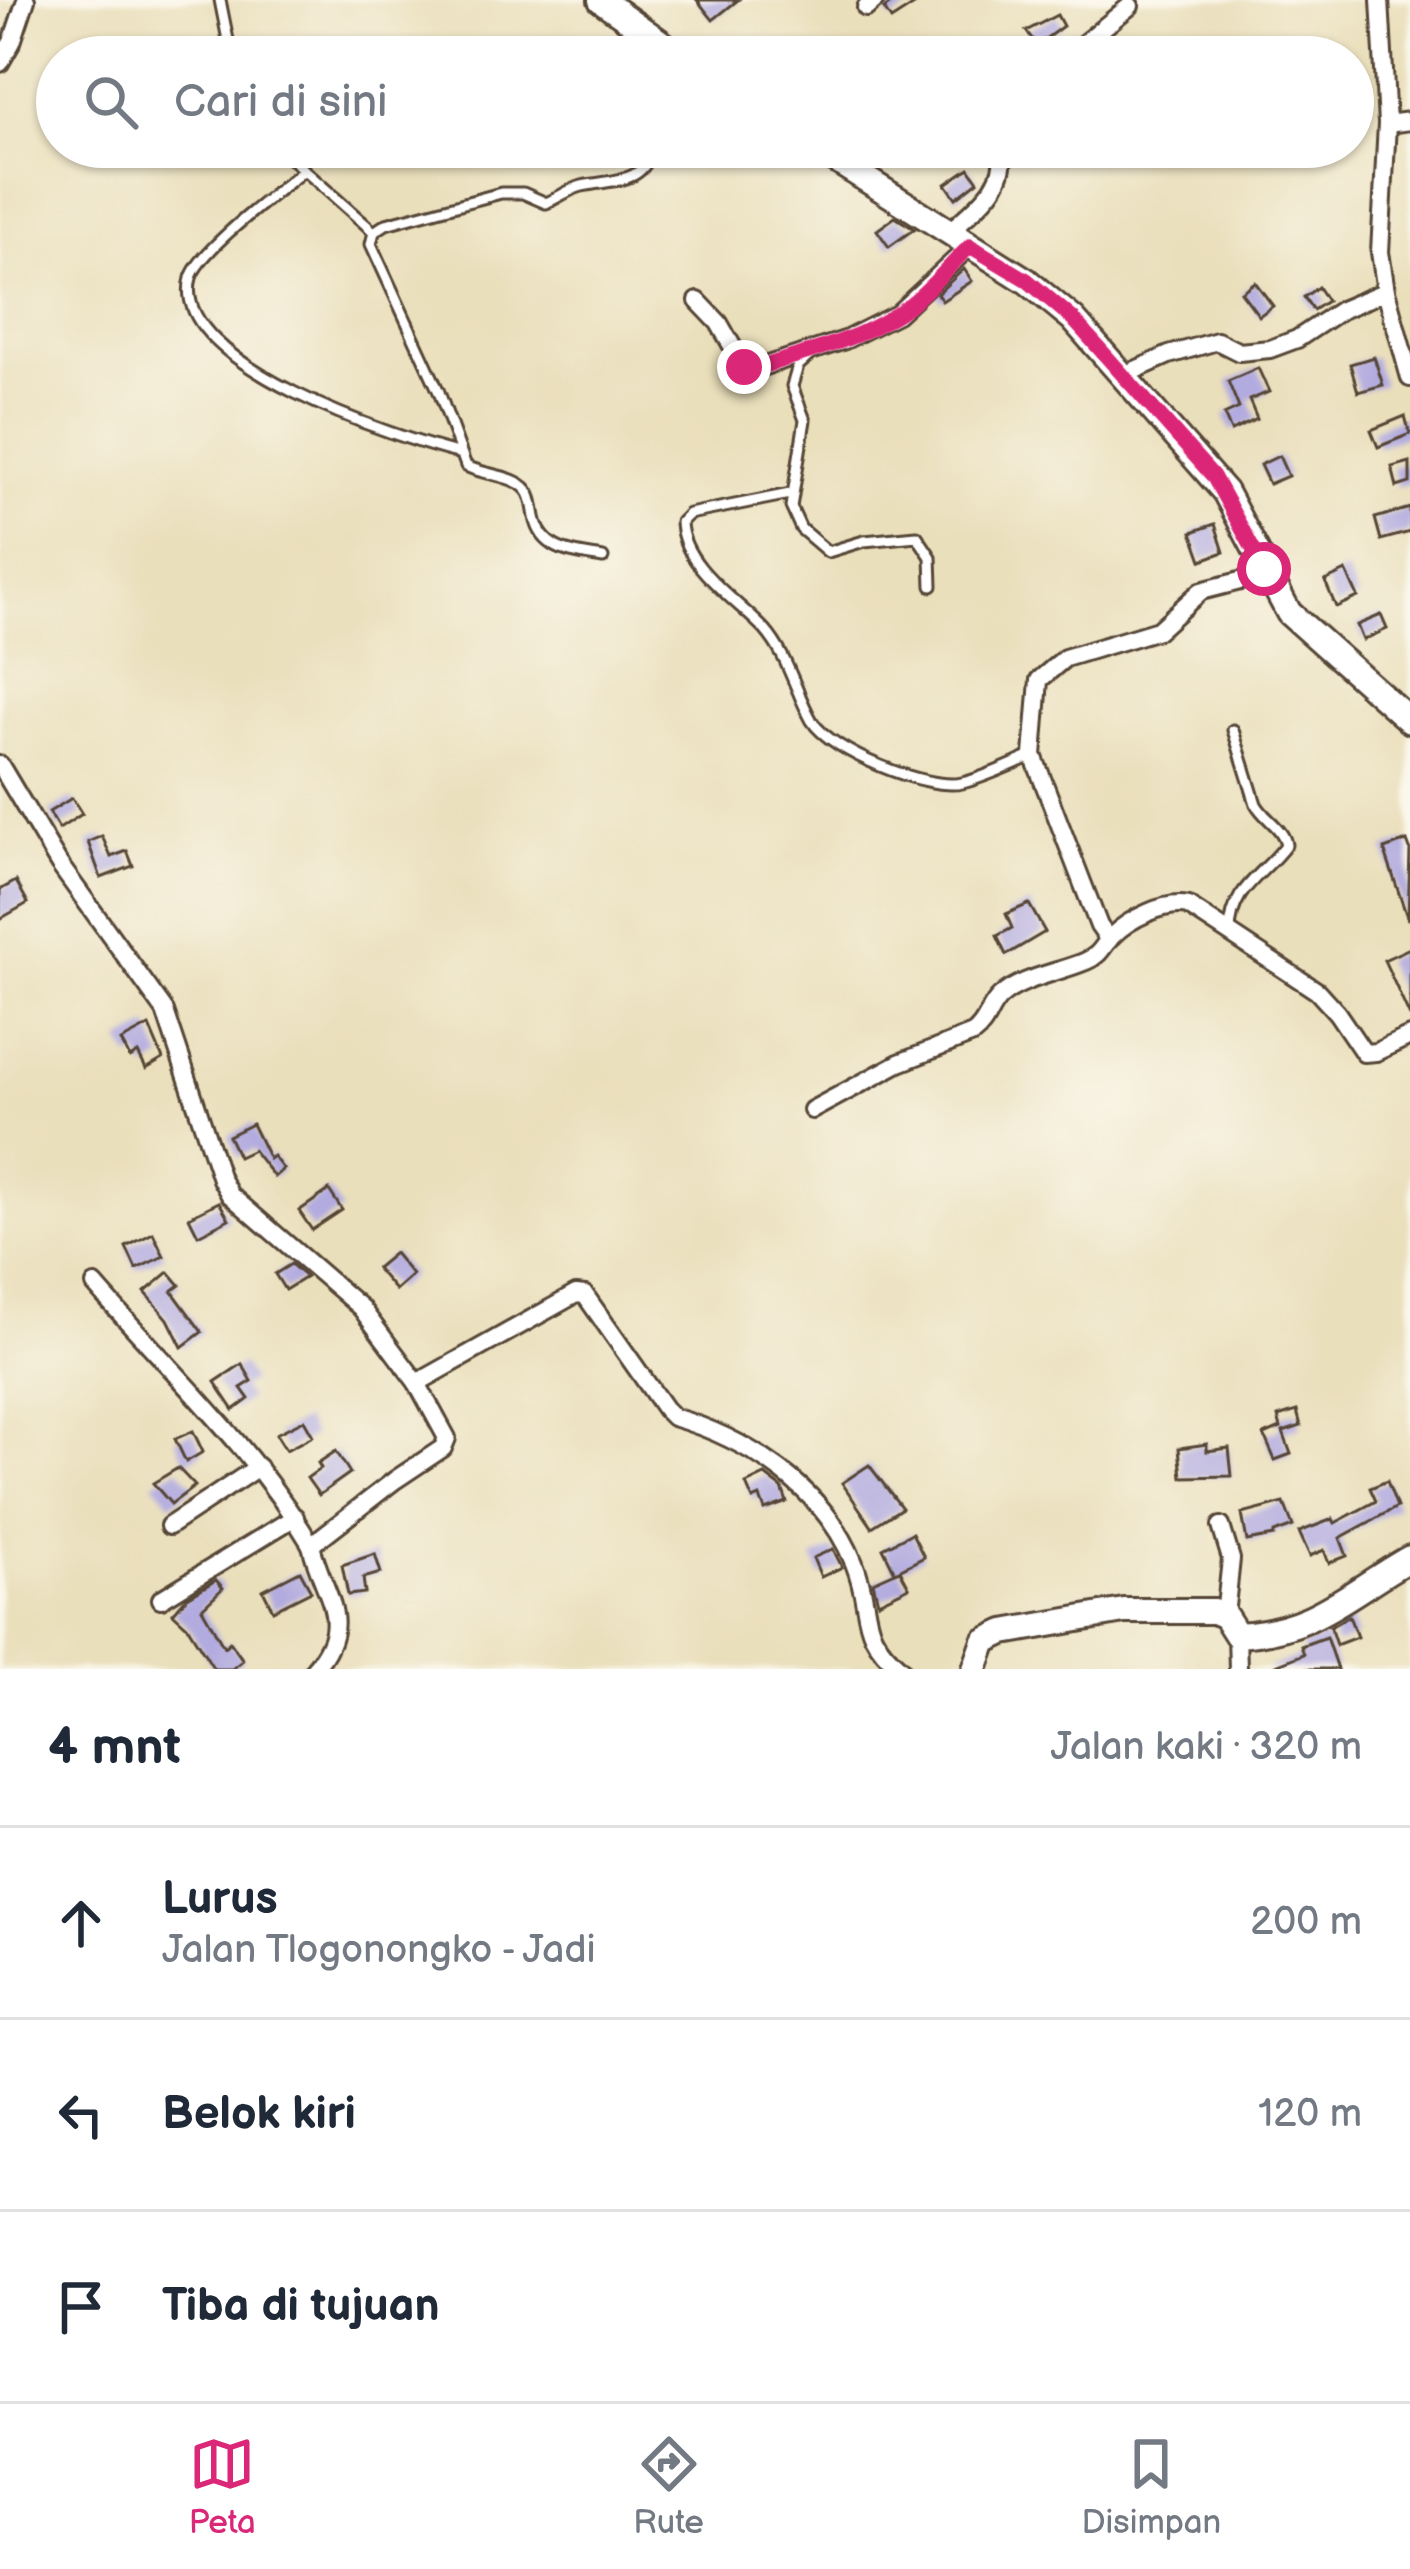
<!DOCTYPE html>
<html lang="id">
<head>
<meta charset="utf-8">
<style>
	:root { --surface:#fff; --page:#f6f6f7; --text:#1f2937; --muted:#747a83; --line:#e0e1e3; --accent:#db2777 }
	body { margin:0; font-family:"Balsamiq Sans",sans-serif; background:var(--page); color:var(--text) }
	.stop { position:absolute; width:36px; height:36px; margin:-27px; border:9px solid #db2777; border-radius:50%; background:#fff }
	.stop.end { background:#db2777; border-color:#fff; box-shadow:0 3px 12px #0008 }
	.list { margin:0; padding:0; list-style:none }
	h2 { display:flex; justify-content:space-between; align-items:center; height:156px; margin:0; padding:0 48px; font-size:51px }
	h2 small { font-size:39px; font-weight:400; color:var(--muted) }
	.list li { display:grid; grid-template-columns:78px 1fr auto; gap:36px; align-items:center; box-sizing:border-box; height:192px; padding:0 48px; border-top:3px solid var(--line) }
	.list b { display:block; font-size:45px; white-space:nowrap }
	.list p { margin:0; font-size:39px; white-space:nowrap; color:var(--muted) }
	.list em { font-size:39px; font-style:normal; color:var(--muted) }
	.icon { flex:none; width:66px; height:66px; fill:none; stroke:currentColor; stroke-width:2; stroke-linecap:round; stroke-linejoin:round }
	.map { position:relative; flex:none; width:1410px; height:1669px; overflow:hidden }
	.search { position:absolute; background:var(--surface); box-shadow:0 3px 9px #0004; left:36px; right:36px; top:36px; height:132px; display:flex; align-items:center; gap:30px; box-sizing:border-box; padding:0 42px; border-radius:66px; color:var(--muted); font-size:45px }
	.sheet { height:732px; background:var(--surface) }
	nav { display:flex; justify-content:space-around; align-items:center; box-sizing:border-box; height:168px; border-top:3px solid var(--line); background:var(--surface); font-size:33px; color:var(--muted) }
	nav a { display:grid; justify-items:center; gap:6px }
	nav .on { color:var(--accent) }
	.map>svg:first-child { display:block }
	.building { fill:#b2abdf }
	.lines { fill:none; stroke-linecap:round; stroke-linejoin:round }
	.lane-casing { stroke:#554536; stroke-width:15 }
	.street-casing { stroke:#554536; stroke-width:22 }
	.secondary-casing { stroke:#554536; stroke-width:30 }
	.lane { stroke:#fff; stroke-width:9 }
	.street { stroke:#fff; stroke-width:16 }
	.secondary { stroke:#fff; stroke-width:24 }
	.route { stroke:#db2777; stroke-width:15 }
</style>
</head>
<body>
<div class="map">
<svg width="1410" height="1669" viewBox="0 0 1410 1669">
	<rect width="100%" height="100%" fill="#fbf7ec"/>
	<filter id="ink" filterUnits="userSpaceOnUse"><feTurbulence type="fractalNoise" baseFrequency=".00833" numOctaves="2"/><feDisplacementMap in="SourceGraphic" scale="24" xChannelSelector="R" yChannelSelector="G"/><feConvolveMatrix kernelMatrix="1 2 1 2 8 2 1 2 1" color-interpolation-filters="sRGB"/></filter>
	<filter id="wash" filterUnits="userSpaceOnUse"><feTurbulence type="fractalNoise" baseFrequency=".004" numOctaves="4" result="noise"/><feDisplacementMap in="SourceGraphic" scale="48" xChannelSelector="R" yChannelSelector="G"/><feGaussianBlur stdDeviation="2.7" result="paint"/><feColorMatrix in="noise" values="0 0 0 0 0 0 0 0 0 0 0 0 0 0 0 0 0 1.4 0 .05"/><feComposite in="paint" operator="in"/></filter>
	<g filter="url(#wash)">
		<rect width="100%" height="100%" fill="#eadfbb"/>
		<g id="blocks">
			<g class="building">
				<path d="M697,0H738L713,20Z"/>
				<path d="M896,0H922L891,20L884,9Z"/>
				<path d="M1057,15L1063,26L1037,45L1026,31Z"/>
				<path d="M969,168L978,181L956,198L946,184Z"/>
				<path d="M895,217L914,229L889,247L877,230Z"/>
				<path d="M964,269L972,281L942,301L937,294Z"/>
				<path d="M1255,282L1273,306L1259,316L1241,292Z"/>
				<path d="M1318,287L1327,301L1313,310L1304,297Z"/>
				<path d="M1374,357L1383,385L1358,392L1350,364Z"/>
				<path d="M1258,368L1269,392L1249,400L1257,419L1231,431L1224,415L1239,408L1228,381Z"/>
				<path d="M1405,416L1410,434L1378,447L1371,430Z"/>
				<path d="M1279,456L1288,476L1269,484L1260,465Z"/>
				<path d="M1410,462V483L1397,487L1392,467Z"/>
				<path d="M1410,508V532L1381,540L1375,518Z"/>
				<path d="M1215,524L1224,552L1202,560L1192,532Z"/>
				<path d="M1346,571L1358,597L1336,607L1325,581Z"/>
				<path d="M1381,615L1387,629L1363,640L1357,625Z"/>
				<path d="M72,798L82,814L59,829L49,812Z"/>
				<path d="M102,836L111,857L127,851L133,866L101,878L88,842Z"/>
				<path d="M1407,841L1410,849L1408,920L1384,849Z"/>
				<path d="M16,881L28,903L0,919V890Z"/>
				<path d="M1029,904L1045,932L1006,955L997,936L1012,928L1006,914Z"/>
				<path d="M1410,948V1017L1384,960Z"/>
				<path d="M149,1026L163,1059L146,1069L138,1053L130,1058L121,1041Z"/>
				<path d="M252,1124L269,1159L273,1156L283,1169L274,1177L253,1150L238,1157L228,1136Z"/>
				<path d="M329,1190L342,1210L312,1230L299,1211Z"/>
				<path d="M219,1202L229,1219L198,1235L189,1217Z"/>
				<path d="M153,1233L164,1256L136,1269L126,1247Z"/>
				<path d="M394,1253L412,1275L395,1290L376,1268Z"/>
				<path d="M291,1264L306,1277L285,1290L275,1274Z"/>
				<path d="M169,1272L180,1285L172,1291L202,1332L182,1347L168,1319L145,1292Z"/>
				<path d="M242,1364L252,1381L241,1388L249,1399L234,1410L215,1382Z"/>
				<path d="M1297,1411L1301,1426L1283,1432L1291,1454L1275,1460L1264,1435L1281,1428L1278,1417Z"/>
				<path d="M304,1420L313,1436L286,1450L276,1434Z"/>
				<path d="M193,1431L203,1452L186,1462L175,1439Z"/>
				<path d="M1207,1444V1451L1229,1448L1232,1476L1182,1477L1179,1448Z"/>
				<path d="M336,1451L350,1473L319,1495L307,1478L321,1468L318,1463Z"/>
				<path d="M869,1465L902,1508L872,1527L842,1483Z"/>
				<path d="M178,1468L195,1486L171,1504L153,1483Z"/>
				<path d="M765,1475L782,1488L787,1502L765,1510L760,1497L753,1500L746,1484Z"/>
				<path d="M1387,1481L1397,1507L1340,1538L1347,1556L1329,1563L1324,1550L1310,1556L1299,1532L1333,1519L1335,1523L1376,1501L1370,1488Z"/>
				<path d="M1284,1503L1293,1526L1274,1533V1536L1247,1541L1242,1514Z"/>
				<path d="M912,1533L924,1557L895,1572L883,1548Z"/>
				<path d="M833,1549L842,1567L821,1577L813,1558Z"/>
				<path d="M375,1554L381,1573L363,1578L365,1593L348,1595L342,1565Z"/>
				<path d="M900,1570L909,1587L878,1602L873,1582Z"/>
				<path d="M300,1571L311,1591L273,1610L263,1590Z"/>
				<path d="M216,1580L223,1588L202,1608L224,1647L230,1642L243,1660L232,1669H214L187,1626L173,1613L186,1598Z"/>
				<path d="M1349,1616L1357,1637L1336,1645L1330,1627Z"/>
				<path d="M1326,1637L1337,1669H1266L1304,1654L1301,1646Z"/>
			</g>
		</g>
	</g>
	<g filter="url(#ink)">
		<use href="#blocks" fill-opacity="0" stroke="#554536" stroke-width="3"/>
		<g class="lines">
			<g class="lane-casing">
				<g id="lane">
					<path d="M220,0L228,40L225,57"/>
					<path d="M272,147L294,161L374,232"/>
					<path d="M304,170C279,191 199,250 191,278C168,364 400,439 461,454"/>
					<path d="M811,354L798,366L792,386L805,420L791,507L801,529L828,552L864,541L917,536L931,557L932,586"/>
					<path d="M790,494L689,514L681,522C682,566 738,601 765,630C788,656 795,691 812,721C830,751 928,791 962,783C986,777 1010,765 1032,756"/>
					<path d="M603,558C574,553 542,552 535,517C533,508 533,497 527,490C515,475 483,475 466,466L439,392L371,244L374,232L386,224L501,193H523L546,203C558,198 569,189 582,186C613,179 645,185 652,147"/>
					<path d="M1230,932C1231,888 1262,877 1286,845C1284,828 1264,819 1256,804L1233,730"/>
				</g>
			</g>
			<g class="street-casing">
				<g id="street">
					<path d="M1380,0L1387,124L1380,252L1386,291L1410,378"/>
					<path d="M866,8L875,0"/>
					<path d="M1067,57L1130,6"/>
					<path d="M0,63L12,42L26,0"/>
					<path d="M1387,124L1410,121"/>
					<path d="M948,233C972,210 1011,185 1001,147"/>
					<path d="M698,301L719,323L744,367L752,370L845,340L897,314L970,246"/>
					<path d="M1124,375L1169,355L1217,341L1239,352L1270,349L1297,339L1341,310L1386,291"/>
					<path d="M0,765L59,864L165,1011L221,1179L230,1195L361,1308L417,1383L447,1438L443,1448L395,1480L311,1545C323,1597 356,1620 314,1669"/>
					<path d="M1109,940L1099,926L1033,755L1039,680L1065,658L1158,630L1201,591L1244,580L1264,569"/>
					<path d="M812,1110L899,1063L973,1034C988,1023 988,1008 1000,997C1020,978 1061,972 1086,961C1101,955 1102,946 1112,936C1129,919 1165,901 1188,906L1317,991L1337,1013L1364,1053L1376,1052L1410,1036"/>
					<path d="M95,1285C169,1370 253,1447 311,1545"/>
					<path d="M417,1383L576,1294L585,1295L665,1409L673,1417C748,1439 824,1488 854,1563C874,1612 855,1629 901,1669"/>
					<path d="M169,1526L258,1467"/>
					<path d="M1221,1526L1231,1559L1225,1616"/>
					<path d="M161,1599L295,1517"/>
					<path d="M1237,1635L1238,1669"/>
				</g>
			</g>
			<g class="secondary-casing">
				<g id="secondary">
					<path d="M601,0L681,57"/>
					<path d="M815,147L1027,281L1073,319L1225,492L1289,613L1410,721"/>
					<path d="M975,1669L985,1641L1004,1632L1124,1611H1214L1225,1616L1237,1635C1315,1631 1346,1594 1410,1558"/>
				</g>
			</g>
			<use href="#lane" class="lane"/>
			<use href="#street" class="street"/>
			<use href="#secondary" class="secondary"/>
		</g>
	</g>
	<g class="lines" filter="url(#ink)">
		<path class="route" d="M744,367L752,370C799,354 851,343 893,316C922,299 946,269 970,246L1027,280L1073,319L1213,476L1264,569"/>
	</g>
</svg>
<div class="stop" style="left:1264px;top:569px"></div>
<div class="stop end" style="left:744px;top:367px"></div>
<div class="search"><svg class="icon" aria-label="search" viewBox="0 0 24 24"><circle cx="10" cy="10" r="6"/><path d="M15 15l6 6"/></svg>Cari di sini</div>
</div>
<section class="sheet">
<h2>4 mnt<small>Jalan kaki · 320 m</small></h2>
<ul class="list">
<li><svg class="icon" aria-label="ahead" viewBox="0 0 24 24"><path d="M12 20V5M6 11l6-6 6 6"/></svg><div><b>Lurus</b><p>Jalan Tlogonongko - Jadi</p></div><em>200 m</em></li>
<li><svg class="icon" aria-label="left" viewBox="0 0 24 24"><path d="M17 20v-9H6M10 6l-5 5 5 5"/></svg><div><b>Belok kiri</b></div><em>120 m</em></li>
<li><svg class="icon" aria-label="arrive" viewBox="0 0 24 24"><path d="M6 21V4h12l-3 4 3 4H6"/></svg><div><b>Tiba di tujuan</b></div></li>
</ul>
</section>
<nav>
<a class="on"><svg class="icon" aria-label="map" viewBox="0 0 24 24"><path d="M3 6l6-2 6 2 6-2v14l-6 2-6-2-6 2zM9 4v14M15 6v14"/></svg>Peta</a>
<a><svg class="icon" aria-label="directions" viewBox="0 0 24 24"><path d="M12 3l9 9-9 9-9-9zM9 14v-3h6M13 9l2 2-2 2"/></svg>Rute</a>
<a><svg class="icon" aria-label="saved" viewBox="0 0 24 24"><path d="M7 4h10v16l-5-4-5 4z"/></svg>Disimpan</a>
</nav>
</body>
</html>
